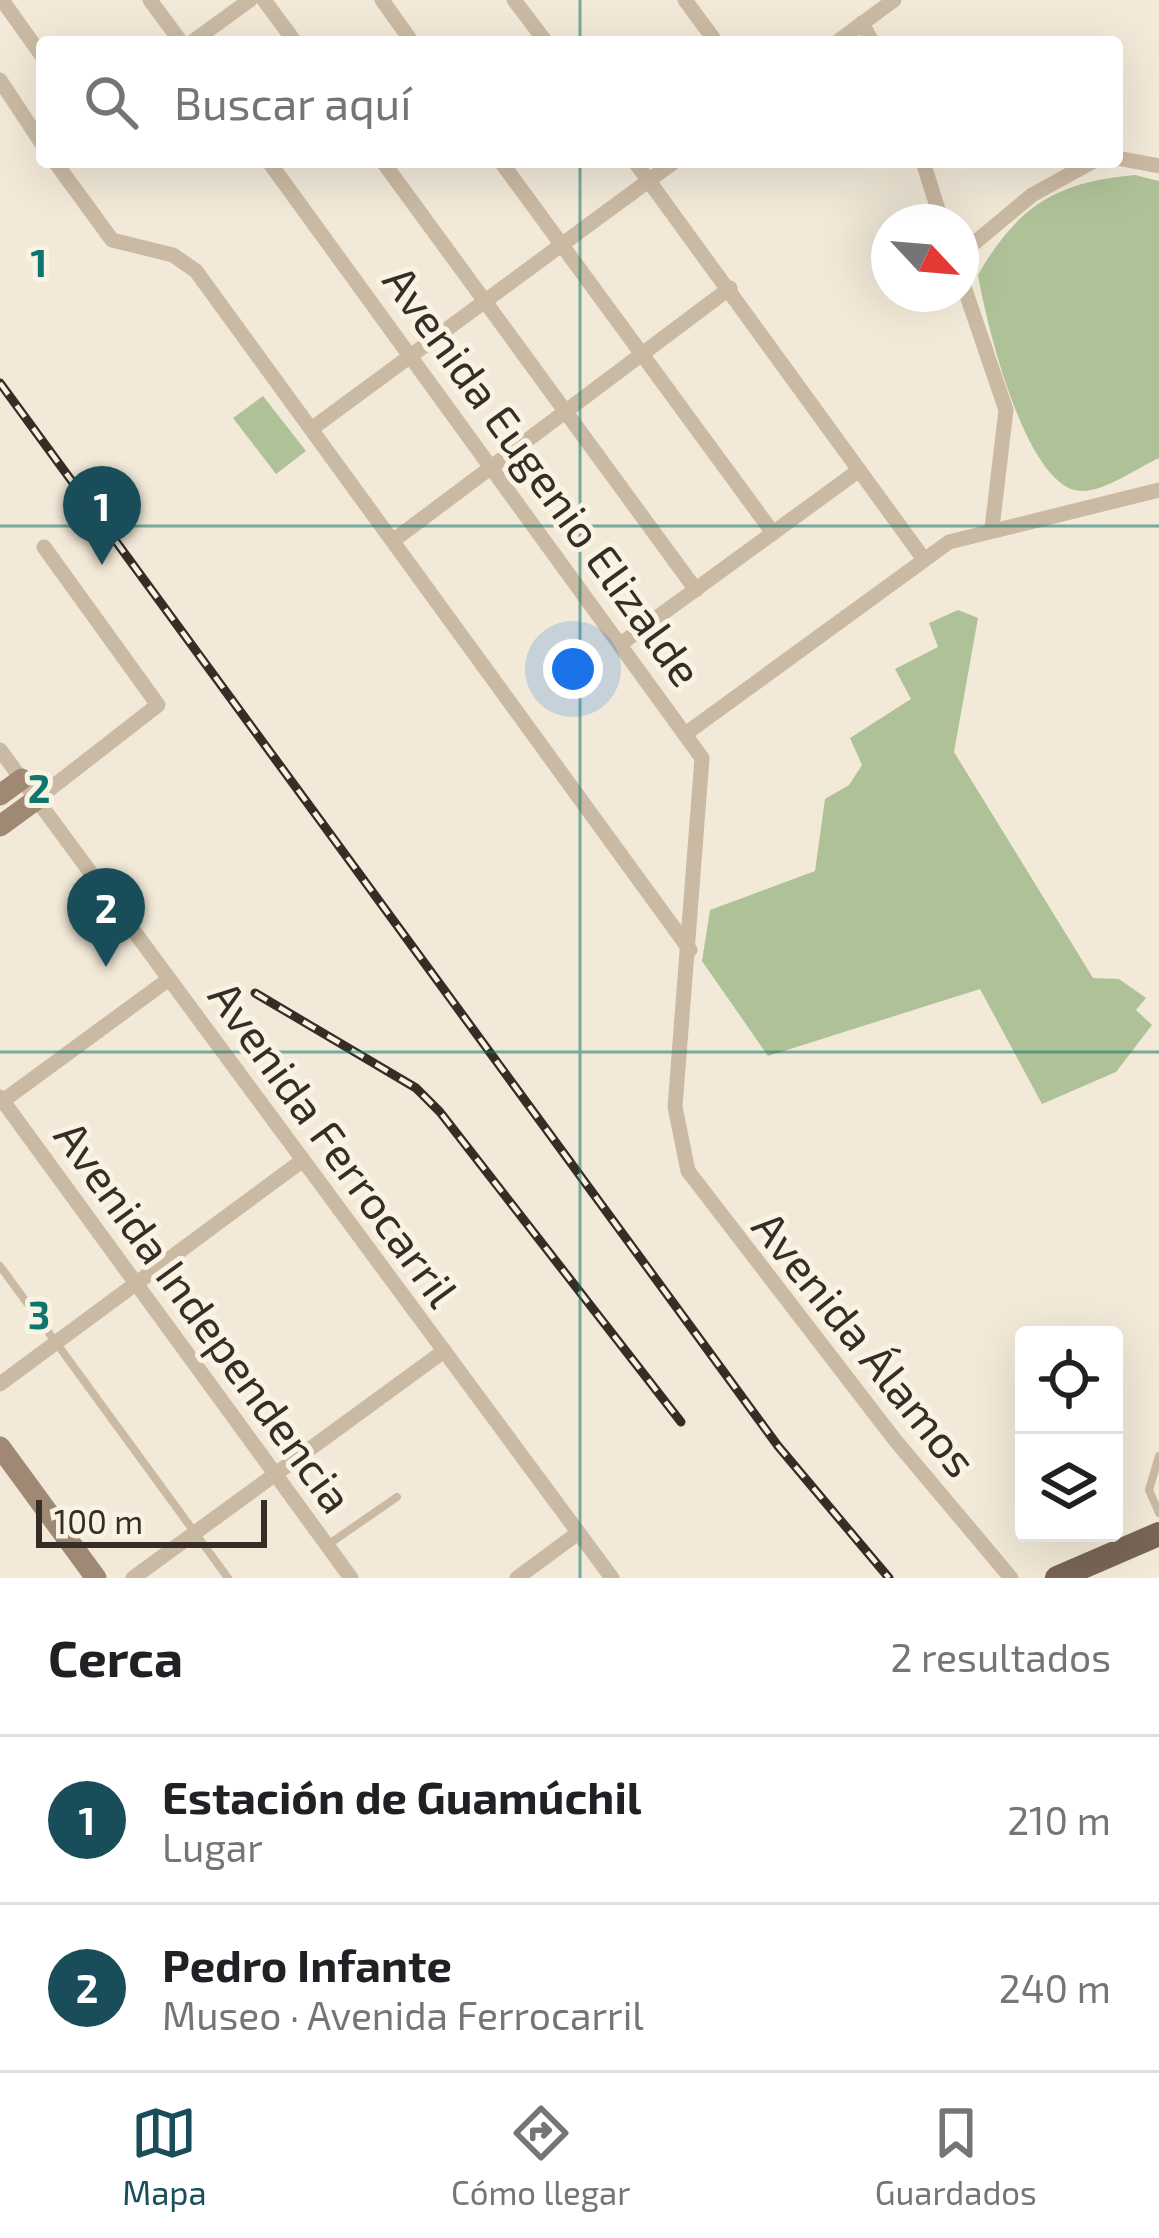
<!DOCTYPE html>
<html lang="es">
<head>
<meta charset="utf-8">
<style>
	:root { --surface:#fff; --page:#f2f2f2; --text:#202124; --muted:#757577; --line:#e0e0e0; --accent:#194d59 }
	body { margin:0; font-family:"Exo 2",sans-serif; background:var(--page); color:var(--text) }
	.controls { position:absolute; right:36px; bottom:36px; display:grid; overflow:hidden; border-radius:12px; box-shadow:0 12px 48px #0002 }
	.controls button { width:108px; height:108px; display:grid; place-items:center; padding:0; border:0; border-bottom:3px solid var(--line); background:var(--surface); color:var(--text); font:60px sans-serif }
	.compass { position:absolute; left:871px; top:204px; width:108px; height:108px; border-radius:50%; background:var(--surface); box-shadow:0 12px 48px #0002; rotate:116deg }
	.scale { position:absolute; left:36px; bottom:30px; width:231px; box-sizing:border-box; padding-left:12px; border:6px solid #362d26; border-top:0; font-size:33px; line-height:42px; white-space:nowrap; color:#362d26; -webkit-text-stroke:9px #faf3e4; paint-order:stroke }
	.you { position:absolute; left:573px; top:669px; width:42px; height:42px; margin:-30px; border:9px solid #fff; border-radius:50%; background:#1a73e8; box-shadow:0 0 0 18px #1a73e833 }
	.badge { display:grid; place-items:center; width:78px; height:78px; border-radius:50%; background:var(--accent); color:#fff; font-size:39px; font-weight:700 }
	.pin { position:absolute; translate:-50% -99px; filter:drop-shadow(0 3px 6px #0008) }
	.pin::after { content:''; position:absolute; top:63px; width:42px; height:36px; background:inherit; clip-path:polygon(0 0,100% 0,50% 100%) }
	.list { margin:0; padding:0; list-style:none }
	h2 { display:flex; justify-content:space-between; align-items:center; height:156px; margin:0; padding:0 48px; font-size:51px }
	h2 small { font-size:39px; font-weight:400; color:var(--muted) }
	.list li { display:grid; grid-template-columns:78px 1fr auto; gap:36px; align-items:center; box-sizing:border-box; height:168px; padding:0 48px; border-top:3px solid var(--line) }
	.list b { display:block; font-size:45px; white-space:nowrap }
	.list p { margin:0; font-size:39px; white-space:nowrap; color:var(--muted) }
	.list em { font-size:39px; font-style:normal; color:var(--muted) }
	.icon { flex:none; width:66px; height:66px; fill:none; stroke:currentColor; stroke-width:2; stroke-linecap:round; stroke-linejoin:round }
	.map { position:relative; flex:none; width:1159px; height:1578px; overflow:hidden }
	.search { position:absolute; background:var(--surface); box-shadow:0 12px 48px #0002; left:36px; right:36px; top:36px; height:132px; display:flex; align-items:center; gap:30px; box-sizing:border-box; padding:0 42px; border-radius:12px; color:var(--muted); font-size:45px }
	.sheet { height:492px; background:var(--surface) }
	nav { display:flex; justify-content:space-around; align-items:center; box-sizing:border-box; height:168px; border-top:3px solid var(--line); background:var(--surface); font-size:33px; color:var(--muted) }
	nav a { display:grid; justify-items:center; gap:6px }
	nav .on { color:var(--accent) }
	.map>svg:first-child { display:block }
	.green { fill:#afc297 }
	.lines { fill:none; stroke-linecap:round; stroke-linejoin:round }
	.lane { stroke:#cbbaa3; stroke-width:8 }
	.street { stroke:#cbbaa3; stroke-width:15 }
	.secondary { stroke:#9f8975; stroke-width:21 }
	.primary { stroke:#796556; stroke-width:24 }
	.rail-casing { stroke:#362d26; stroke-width:9 }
	.rail { stroke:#faf3e4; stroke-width:4.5; stroke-dasharray:14; stroke-linecap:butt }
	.grid { fill:none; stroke:#0f766e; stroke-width:3; stroke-opacity:0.55 }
	.labels { text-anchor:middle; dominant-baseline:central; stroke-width:10; stroke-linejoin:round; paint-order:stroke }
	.street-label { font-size:45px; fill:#362d26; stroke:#faf3e4 }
	.grid-label { font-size:39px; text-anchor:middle; font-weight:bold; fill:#0f766e; stroke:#faf3e4; stroke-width:10; stroke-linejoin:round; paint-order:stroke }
</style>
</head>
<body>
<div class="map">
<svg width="1159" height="1578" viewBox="0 0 1159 1578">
	<rect width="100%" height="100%" fill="#f2e9d8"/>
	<g class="green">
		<path d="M1135,175L1159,181V458C1137,468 1106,491 1082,491C1026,491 986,322 978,275C1017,207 1055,182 1135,175Z"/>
		<path d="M263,396L306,451L276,474L233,418Z"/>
		<path d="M958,610L978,618L954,752L1093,978L1119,979L1146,998L1136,1010L1152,1025L1116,1072L1042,1104L980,989L768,1056L702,961L710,910L815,871L825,799L849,785L862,765L850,738L911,699L895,669L938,647L929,623Z"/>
	</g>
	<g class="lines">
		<g class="lane">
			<path d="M0,1266L228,1578"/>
			<path d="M1159,1456L1149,1490L1159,1513"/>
			<path d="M329,1544L397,1497"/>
		</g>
		<g class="street">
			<path d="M2,0L42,56"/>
			<path d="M150,0L181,42"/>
			<path d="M264,0L295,42"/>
			<path d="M382,0L412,42"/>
			<path d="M514,0L546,42"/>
			<path d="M685,0L716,42"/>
			<path d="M862,23L872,42"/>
			<path d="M192,42L250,0"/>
			<path d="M837,42L894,0"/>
			<path d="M0,80L42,144"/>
			<path d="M1117,158L1159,166"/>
			<path d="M55,162L112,240L173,255L196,271L690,950"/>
			<path d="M269,162L702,758L675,1107L688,1171L895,1440L1011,1578"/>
			<path d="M383,162L696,590"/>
			<path d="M501,162L773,533"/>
			<path d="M635,162L923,558"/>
			<path d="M923,162L942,222"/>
			<path d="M961,254L1032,195L1092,162"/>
			<path d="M961,278L1006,410L992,528"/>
			<path d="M314,427L674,162"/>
			<path d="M394,540L730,288"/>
			<path d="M622,643L858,471"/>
			<path d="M688,732L949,542L1159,490"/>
			<path d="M0,750L612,1578"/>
			<path d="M37,799L158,705L44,547"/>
			<path d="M0,1097L351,1578"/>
			<path d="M0,1103L169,979"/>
			<path d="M0,1384L303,1160"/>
			<path d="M133,1578L444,1351"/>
			<path d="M517,1578L578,1533"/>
		</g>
		<g class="secondary">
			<path d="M0,795L22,779"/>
			<path d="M0,826L37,799"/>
			<path d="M0,1447L96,1578"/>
		</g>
		<path class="primary" d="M1057,1578L1159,1534"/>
		<g class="rail-casing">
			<g id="rail">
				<path d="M0,383L778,1446L889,1578"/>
				<path d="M255,993L416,1088L440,1112L681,1422"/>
			</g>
		</g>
		<use href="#rail" class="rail"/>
	</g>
	<path class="grid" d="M580,0V42M580,162V1578M0,526H1159M0,1052H1159"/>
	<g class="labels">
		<g class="street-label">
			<text transform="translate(544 475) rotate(54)">Avenida Eugenio Elizalde</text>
			<text transform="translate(335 1143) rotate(54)">Avenida Ferrocarril</text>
			<text transform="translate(205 1316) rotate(54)">Avenida Independencia</text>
			<text transform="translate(866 1343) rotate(51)">Avenida Álamos</text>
		</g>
	</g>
	<g class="grid-label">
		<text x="39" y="277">1</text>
		<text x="39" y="803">2</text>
		<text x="39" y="1329">3</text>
	</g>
</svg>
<div class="controls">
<button><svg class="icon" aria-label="locate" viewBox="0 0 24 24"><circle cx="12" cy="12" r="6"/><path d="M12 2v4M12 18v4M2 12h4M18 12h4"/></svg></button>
<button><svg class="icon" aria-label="layers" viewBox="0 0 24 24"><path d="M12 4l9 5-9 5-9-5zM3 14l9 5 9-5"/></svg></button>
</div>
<svg class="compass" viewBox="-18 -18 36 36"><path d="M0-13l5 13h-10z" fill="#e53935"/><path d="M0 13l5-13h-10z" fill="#757577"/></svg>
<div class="scale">100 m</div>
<div class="you"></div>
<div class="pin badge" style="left:102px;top:565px">1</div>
<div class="pin badge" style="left:106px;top:967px">2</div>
<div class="search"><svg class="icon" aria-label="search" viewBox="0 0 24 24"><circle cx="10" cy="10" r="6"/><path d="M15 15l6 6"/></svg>Buscar aquí</div>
</div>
<section class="sheet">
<h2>Cerca<small>2 resultados</small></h2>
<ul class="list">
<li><span class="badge">1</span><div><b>Estación de Guamúchil</b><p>Lugar</p></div><em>210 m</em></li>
<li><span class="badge">2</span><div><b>Pedro Infante</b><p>Museo · Avenida Ferrocarril</p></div><em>240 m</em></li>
</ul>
</section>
<nav>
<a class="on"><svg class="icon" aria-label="map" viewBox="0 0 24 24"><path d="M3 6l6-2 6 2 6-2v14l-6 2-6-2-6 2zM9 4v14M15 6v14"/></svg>Mapa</a>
<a><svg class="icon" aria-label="directions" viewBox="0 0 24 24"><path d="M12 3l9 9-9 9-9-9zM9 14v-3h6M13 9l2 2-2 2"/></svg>Cómo llegar</a>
<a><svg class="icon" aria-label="saved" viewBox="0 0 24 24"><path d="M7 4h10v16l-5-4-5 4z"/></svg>Guardados</a>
</nav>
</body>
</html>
